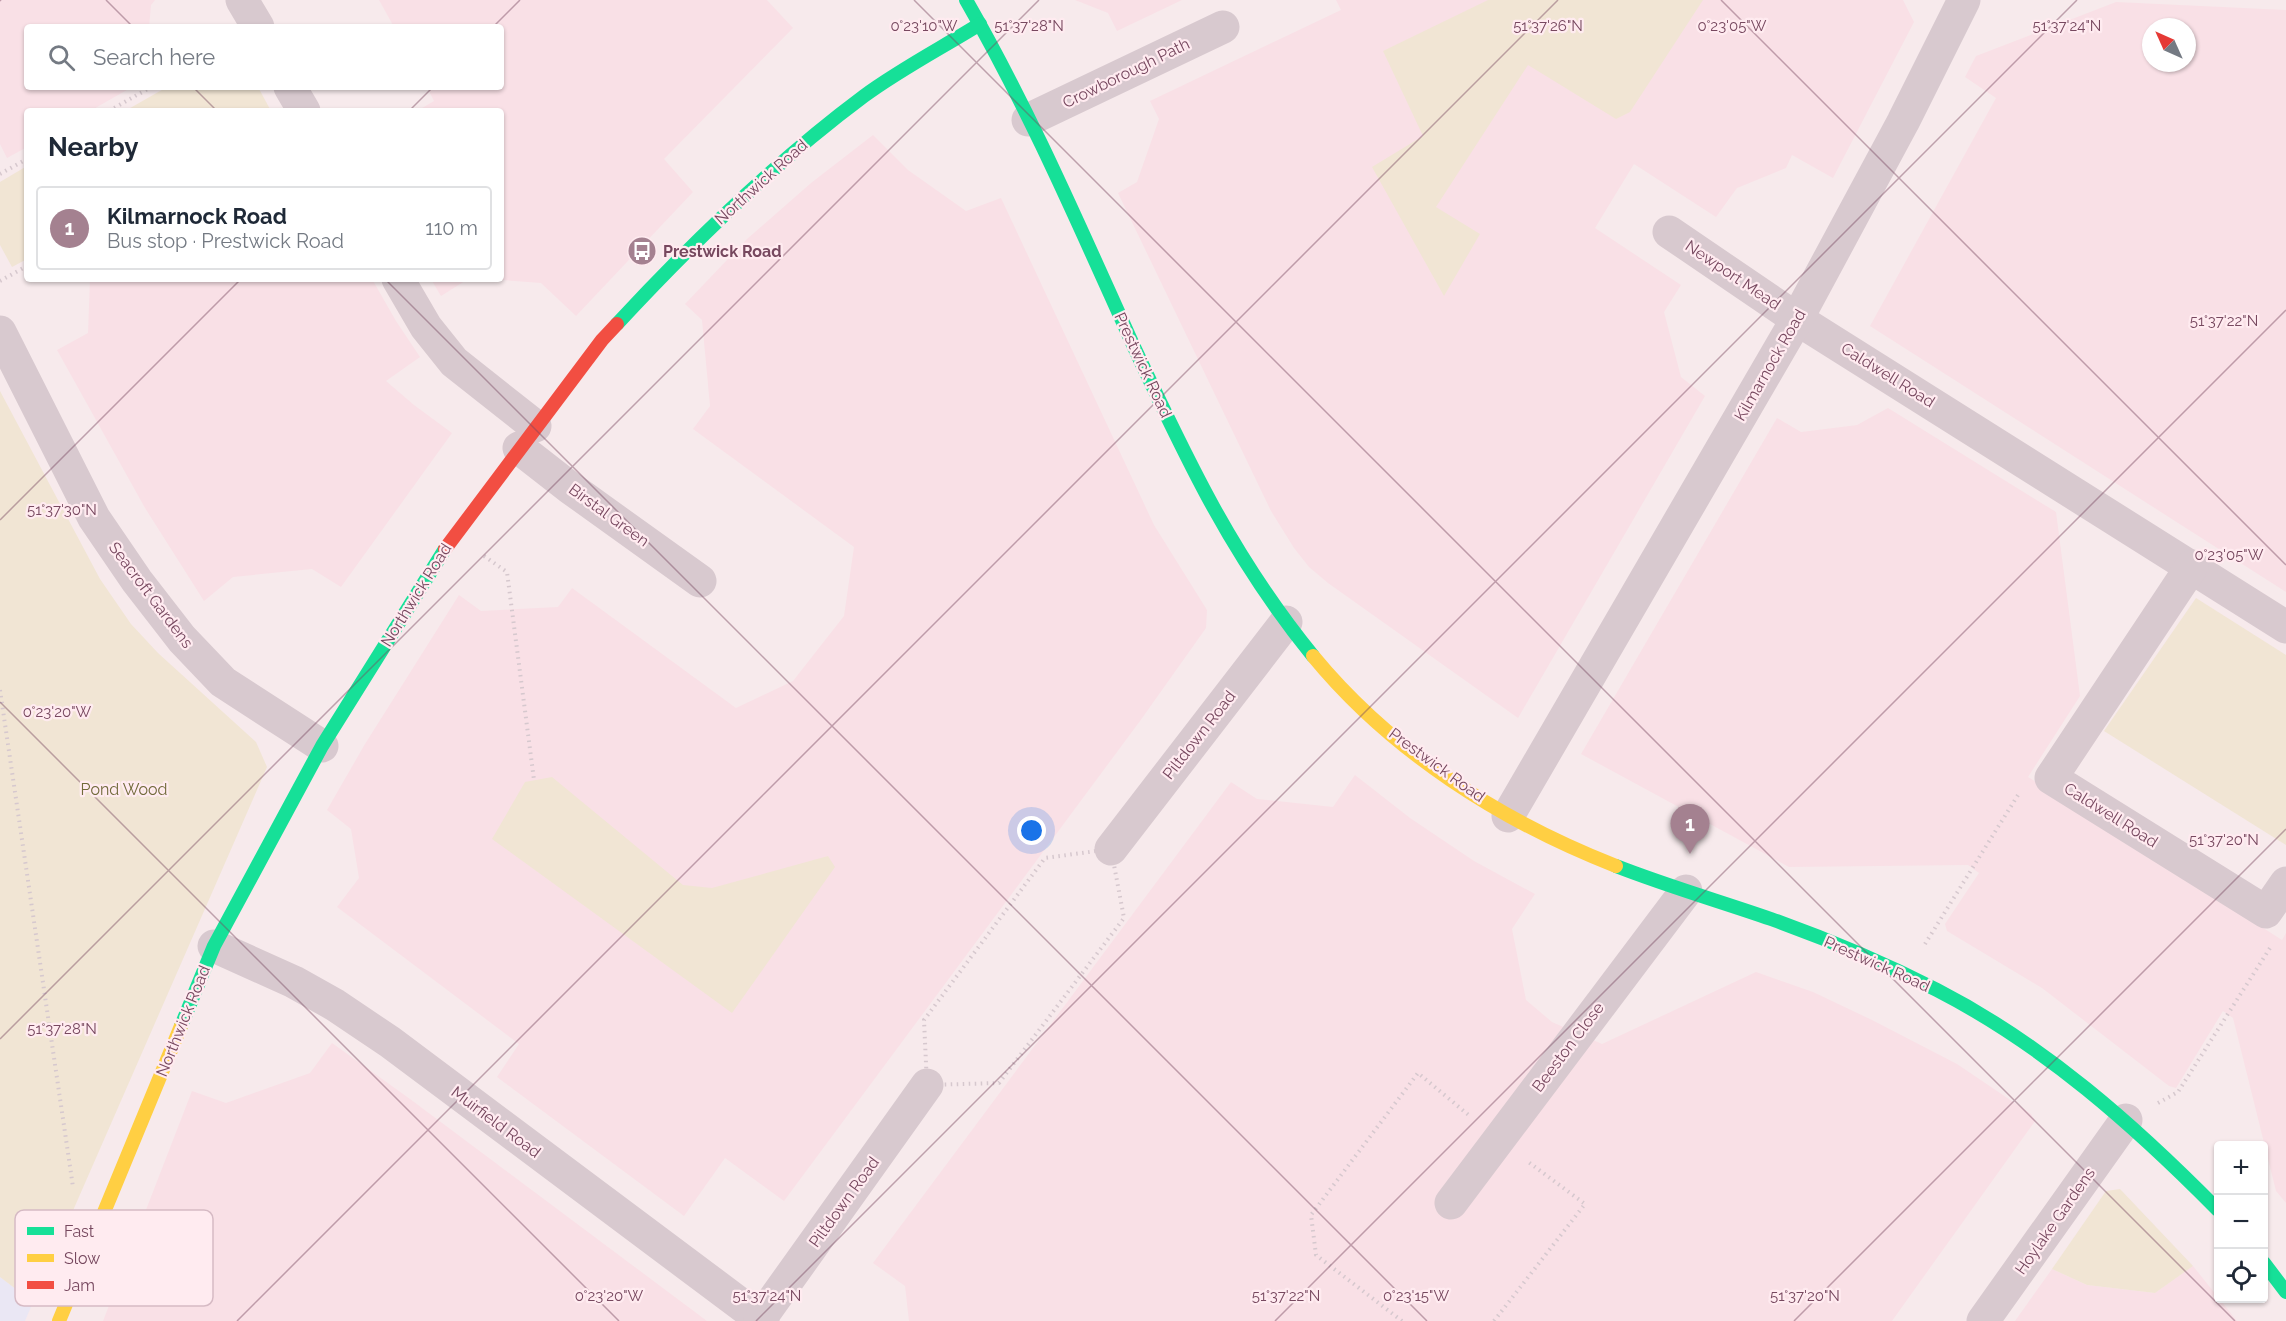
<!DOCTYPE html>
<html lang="en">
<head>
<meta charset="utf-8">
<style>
	:root { --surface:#fff; --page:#f6f6f7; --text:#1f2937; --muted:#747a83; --line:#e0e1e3; --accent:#a48190 }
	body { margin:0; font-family:Raleway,sans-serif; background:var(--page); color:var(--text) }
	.controls { position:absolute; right:18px; bottom:18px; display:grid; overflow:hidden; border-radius:6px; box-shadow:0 2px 4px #0004 }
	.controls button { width:54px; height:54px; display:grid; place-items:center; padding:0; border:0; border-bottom:2px solid var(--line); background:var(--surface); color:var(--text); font:30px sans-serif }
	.compass { position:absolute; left:2142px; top:18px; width:54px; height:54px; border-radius:50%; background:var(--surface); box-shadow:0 2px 4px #0004; rotate:315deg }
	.you { position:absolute; left:1032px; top:831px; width:21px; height:21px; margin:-15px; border:4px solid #fff; border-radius:50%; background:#1a73e8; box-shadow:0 0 0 9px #1a73e833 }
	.badge { display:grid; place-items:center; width:39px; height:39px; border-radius:50%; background:var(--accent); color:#fff; font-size:20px; font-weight:700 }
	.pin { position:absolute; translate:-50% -50px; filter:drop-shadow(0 2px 3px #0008) }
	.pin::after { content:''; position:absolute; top:32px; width:21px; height:18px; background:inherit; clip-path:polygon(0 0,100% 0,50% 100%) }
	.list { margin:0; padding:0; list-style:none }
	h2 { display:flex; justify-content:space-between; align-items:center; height:78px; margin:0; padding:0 24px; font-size:26px }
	h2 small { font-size:20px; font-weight:400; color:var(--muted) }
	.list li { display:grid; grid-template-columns:39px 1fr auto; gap:18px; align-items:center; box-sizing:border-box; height:84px; margin:0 12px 12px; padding:0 12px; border:2px solid var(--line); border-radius:6px }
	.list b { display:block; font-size:22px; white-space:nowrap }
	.list p { margin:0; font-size:20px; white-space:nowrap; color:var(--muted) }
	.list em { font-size:20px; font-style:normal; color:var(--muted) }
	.icon { flex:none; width:33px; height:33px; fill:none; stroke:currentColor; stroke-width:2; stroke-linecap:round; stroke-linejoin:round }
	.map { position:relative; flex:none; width:2286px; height:1321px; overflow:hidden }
	.search { position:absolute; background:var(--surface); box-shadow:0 2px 4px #0004; left:24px; top:24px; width:480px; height:66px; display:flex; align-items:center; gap:15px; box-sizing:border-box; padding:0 21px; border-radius:6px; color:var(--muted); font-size:22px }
	.panel { position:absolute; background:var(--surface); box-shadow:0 2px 4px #0004; left:24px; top:108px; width:480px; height:174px; border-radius:6px }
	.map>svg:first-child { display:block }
	.residential { fill:#f9e0e6; fill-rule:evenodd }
	.education { fill:#eae7f4 }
	.green { fill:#f1e5d4 }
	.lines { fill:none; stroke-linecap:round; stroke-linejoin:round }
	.path { stroke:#d6c8ce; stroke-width:4; stroke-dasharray:1.5 4.5; stroke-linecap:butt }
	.street { stroke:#d8c9cf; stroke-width:33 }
	.fast { stroke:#16e098; stroke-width:14 }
	.slow { stroke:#ffcf43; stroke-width:14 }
	.jam { stroke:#f24e42; stroke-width:14 }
	.ticks { fill:none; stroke:#77485f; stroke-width:1.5; stroke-opacity:0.45 }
	.labels { text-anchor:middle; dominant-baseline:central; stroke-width:4.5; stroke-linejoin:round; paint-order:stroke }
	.street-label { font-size:16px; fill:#77485f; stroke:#ffebf0 }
	.poi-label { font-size:16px; font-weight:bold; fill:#77485f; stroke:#ffebf0; text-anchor:start }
	.park-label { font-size:16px; fill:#716a3a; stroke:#ffebf0 }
	.key { fill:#ffebf0; stroke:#d6bac4; stroke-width:1.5 }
	.key-label { font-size:16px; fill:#77485f }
	.ticks-label { font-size:15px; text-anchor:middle; fill:#77485f; stroke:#ffebf0; stroke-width:4.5; stroke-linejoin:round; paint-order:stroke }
</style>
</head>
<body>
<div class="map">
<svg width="2286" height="1321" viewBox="0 0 2286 1321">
	<rect width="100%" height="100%" fill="#f7eaec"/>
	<g class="residential">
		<path d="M0,0H155L151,5L149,27H27V87H132L90,111H27V147L7,158L0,144Z"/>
		<path d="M379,0H767L793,28L664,159L693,192L576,316L541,283L489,279H501V111H417L434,101L427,87H501V27H394Z"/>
		<path d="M1075,0H1182L1117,31L1108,13Z"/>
		<path d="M1336,0H1903L1914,22L1833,178L1792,155L1786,168L1737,188L1716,217L1634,164L1595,228L1681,285L1664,312L1681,377L1705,396L1518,718L1328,583L1309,567L1294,548L1271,511L1118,193L1137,182L1159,119L1150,101L1341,10Z"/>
		<path d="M2116,2L2286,10V592L1870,326L1996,98L1965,77L1976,56ZM2151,27H2187V63H2151Z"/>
		<path d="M873,135L908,170L966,211L1001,198L1154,525L1207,610L1206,628L1140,721L784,1201L725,1158L684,1216L497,1077L519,1044L337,907L359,878L351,829L327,810L365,744L459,595L481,611L558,607L572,588L736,708L793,681L844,616L854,547L693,429L710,406L702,320L685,304L747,239L811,183Z"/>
		<path d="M90,279H372L396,321L420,357L386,381L414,405L452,433L341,587L312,569L233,577L204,601L145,508L57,350L88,333Z"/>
		<path d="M431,279H468L441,296Z"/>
		<path d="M1888,408L2056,512L2080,696L2028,777L2282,940L2286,933V1203L2276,1191L2233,1018L2223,1011L2176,1088L2169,1086L2042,988L1947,931L1945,924L1979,873L1968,865L1789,867L1581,754L1777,418L1801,432L1857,425Z"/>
		<path d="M1355,775L1410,818L1474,861L1535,894L1512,929L1526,1000L1552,1022L1602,1044L1756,972L1813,992L1872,1020L1957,1064L2031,1114L2035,1121L1892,1321H909L905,1286L873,1263L1231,782L1257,799L1333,807Z"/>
		<path d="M332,1043L410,1099L707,1321H103L192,1091L226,1103L310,1073Z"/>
		<path d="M2193,1266L2237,1321H2015L2052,1269L2087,1285L2155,1293Z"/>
	</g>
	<path class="education" d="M0,1277L33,1302L25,1321H0Z"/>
	<g class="green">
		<path d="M1488,0H1703L1630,112L1616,119L1528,65L1436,207L1480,234L1444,296L1372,167L1423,136L1383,51Z"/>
		<path d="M167,87H258L271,111H125Z"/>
		<path d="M27,166V259L12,267L0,245V182Z"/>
		<path d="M0,391L100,579L131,624L158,653L256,742L267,767L33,1302L0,1277Z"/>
		<path d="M2196,598L2286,655V845L2104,731Z"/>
		<path d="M552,777L683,885L712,888L828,856L835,867L732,1013L492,839L525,782Z"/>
		<path d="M2120,1189L2193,1266L2155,1293L2087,1285L2052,1269L2106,1191Z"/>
	</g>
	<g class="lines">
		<g class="path">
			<path d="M109,111L151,87"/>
			<path d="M0,174L27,159"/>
			<path d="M0,281L27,266"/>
			<path d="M484,556L507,572L534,780"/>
			<path d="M0,690L73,1187"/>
			<path d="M1111,849L1124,918L999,1083L927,1085L924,1020L1045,858Z"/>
			<path d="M1925,944L2018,795"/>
			<path d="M2158,1103L2178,1092L2270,948"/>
			<path d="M1402,1321L1316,1255L1311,1215L1418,1073L1471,1117"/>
			<path d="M1494,1321L1585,1204L1527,1161"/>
		</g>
		<g class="street">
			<path d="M242,0L258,27"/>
			<path d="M290,87L304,111"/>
			<path d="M1028,120L1223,27"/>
			<path d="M1669,232L1797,319L2286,627"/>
			<path d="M398,279L426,327L454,362L535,426"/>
			<path d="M0,332L94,518L137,581L182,639L223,682L322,746"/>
			<path d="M519,448L569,487L700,581"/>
			<path d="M2192,566L2051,778L2266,912L2286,883"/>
			<path d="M1508,816L1797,319L1903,122L1964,0"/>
			<path d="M1111,849L1286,622"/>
			<path d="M214,946L294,982L335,1005L390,1042L763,1321"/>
			<path d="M1451,1203L1686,891"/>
			<path d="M760,1319L927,1085"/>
			<path d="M1983,1321L2126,1120"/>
		</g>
		<g class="fast">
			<path d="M966,0C1030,111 1081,230 1134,347C1187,460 1233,558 1313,656"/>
			<path d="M617,324C693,242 774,163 864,96C899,70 943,47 980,24"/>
			<path d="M1616,866C1667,886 1719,901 1771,919C1827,939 1884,963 1937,990C2044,1045 2134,1125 2218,1210"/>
			<path d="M181,1026L214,946L322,746L445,549"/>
			<path d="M2264,1263L2286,1292"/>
		</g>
		<g class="slow">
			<path d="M1313,656C1392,752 1501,821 1616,866"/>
			<path d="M59,1321L181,1026"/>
		</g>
		<path class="jam" d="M445,549L602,340L617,324"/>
	</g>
	<path class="ticks" d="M106,0L133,27M914,0L2235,1321M1721,0L2286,565M0,1L1,0M493,27L520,0M193,87L217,111M409,111L433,87M385,279L1427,1321M0,520L241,279M0,702L619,1321M0,1039L1039,0M237,1321L1558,0M756,1321L2077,0M1275,1321L2286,310M1794,1321L2286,829"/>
	<defs>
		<g id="bus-disc" transform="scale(1.5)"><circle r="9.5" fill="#a48190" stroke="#ffebf0"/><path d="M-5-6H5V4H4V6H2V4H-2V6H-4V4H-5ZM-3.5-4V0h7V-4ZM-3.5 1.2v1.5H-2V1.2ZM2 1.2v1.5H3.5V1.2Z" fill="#fff"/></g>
	</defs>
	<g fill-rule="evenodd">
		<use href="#bus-disc" x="642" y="251"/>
	</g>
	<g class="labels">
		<g class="street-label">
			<text transform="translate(1126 73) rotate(-26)">Crowborough Path</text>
			<text transform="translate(761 182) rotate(-42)">Northwick Road</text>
			<text transform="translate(1733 275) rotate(34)">Newport Mead</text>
			<text transform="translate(1143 365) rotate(65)">Prestwick Road</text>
			<text transform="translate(1770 365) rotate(-60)">Kilmarnock Road</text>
			<text transform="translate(1888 375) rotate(32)">Caldwell Road</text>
			<text transform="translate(609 515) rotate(36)">Birstal Green</text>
			<text transform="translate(151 595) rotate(53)">Seacroft Gardens</text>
			<text transform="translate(416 595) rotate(-58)">Northwick Road</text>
			<text transform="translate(1199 735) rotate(-52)">Piltdown Road</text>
			<text transform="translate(1437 765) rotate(36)">Prestwick Road</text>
			<text transform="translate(2111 815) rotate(32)">Caldwell Road</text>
			<text transform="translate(1877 964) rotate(24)">Prestwick Road</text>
			<text transform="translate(183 1021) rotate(-68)">Northwick Road</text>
			<text transform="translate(1568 1047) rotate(-53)">Beeston Close</text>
			<text transform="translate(496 1122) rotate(37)">Muirfield Road</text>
			<text transform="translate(844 1202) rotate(-54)">Piltdown Road</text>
			<text transform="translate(2055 1221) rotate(-55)">Hoylake Gardens</text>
		</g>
		<g class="poi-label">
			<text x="663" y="251">Prestwick Road</text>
		</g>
		<g class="park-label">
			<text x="124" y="789">Pond Wood</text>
		</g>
	</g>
	<rect x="15" y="1210" width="198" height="96" rx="9" class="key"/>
	<rect x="27" y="1227" width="27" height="8" fill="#16e098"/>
	<rect x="27" y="1254" width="27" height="8" fill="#ffcf43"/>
	<rect x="27" y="1281" width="27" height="8" fill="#f24e42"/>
	<g class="key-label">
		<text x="64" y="1237">Fast</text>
		<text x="64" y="1264">Slow</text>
		<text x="64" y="1291">Jam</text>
	</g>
	<g class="ticks-label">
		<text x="924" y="31">0°23'10"W</text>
		<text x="1029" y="31">51°37'28"N</text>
		<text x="1732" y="31">0°23'05"W</text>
		<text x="2067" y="31">51°37'24"N</text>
		<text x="1548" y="31">51°37'26"N</text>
		<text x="2224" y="326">51°37'22"N</text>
		<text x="62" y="515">51°37'30"N</text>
		<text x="2229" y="560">0°23'05"W</text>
		<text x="57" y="717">0°23'20"W</text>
		<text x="2224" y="845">51°37'20"N</text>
		<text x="62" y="1034">51°37'28"N</text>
		<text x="767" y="1301">51°37'24"N</text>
		<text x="1286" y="1301">51°37'22"N</text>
		<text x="609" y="1301">0°23'20"W</text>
		<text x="1416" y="1301">0°23'15"W</text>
		<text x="1805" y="1301">51°37'20"N</text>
	</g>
</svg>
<div class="controls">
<button>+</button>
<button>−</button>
<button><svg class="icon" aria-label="locate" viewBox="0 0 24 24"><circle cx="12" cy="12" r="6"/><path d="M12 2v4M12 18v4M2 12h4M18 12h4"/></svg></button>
</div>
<svg class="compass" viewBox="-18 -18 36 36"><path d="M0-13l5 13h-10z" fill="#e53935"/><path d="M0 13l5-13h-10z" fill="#747a83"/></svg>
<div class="you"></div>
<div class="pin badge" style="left:1690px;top:854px">1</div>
<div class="search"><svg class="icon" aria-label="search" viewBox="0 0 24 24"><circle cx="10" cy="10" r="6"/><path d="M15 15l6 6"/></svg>Search here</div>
<section class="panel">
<h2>Nearby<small></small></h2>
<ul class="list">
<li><span class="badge">1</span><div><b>Kilmarnock Road</b><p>Bus stop · Prestwick Road</p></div><em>110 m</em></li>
</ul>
</section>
</div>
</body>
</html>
